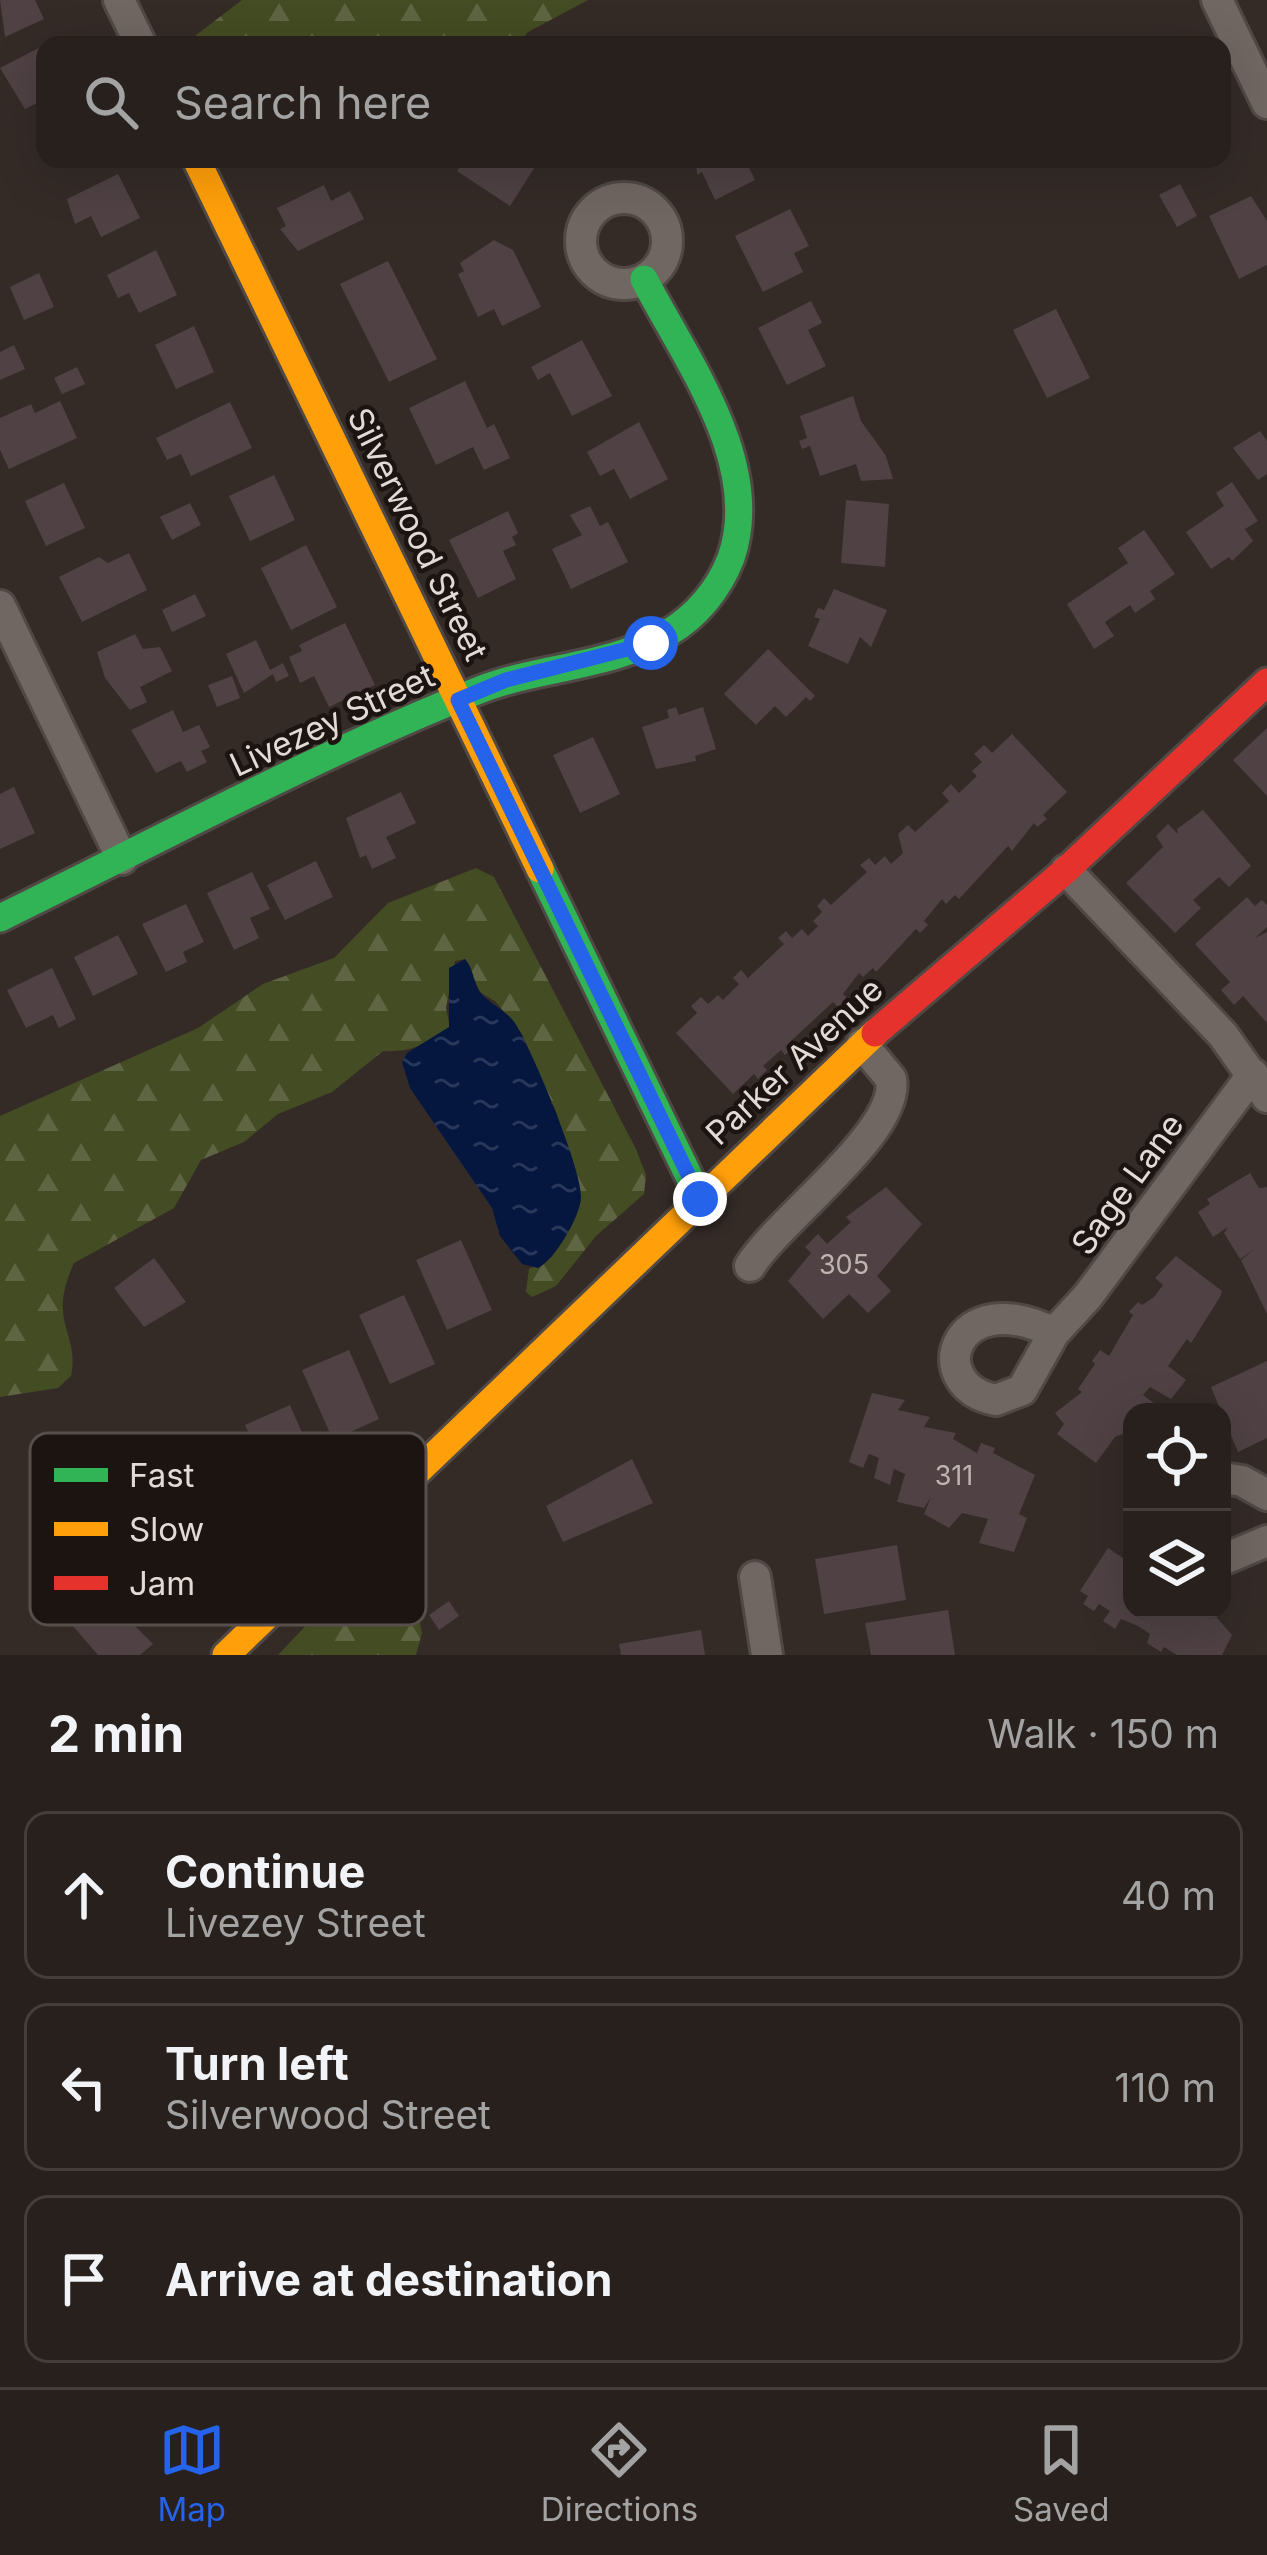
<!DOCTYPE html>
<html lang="en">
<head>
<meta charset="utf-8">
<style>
	:root { --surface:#27201d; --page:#2f2826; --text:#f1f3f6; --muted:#a4a3a4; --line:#433e3b; --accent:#2563eb }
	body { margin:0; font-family:Inter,sans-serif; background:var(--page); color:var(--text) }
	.controls { position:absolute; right:36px; bottom:36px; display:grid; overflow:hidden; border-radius:24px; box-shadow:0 12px 48px #0002 }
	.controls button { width:108px; height:108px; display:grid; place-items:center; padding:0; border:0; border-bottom:3px solid var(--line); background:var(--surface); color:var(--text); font:60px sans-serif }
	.stop { position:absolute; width:36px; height:36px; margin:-27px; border:9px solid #2563eb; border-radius:50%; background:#fff }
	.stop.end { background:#2563eb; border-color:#fff; box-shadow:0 3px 12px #0008 }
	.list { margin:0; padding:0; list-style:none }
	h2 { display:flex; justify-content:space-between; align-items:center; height:156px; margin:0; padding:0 48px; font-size:51px }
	h2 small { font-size:39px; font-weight:400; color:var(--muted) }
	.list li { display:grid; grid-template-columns:78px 1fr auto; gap:36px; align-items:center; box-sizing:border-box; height:168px; margin:0 24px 24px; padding:0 24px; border:3px solid var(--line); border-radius:24px }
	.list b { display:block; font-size:45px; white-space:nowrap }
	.list p { margin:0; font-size:39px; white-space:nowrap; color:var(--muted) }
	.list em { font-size:39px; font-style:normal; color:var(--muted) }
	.icon { flex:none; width:66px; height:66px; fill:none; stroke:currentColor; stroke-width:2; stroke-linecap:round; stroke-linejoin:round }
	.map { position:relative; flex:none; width:1267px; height:1655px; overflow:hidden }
	.search { position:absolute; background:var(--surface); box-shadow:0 12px 48px #0002; left:36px; right:36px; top:36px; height:132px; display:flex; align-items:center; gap:30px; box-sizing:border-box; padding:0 42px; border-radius:24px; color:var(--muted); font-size:45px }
	.sheet { height:732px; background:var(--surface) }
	nav { display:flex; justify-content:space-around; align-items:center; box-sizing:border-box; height:168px; border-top:3px solid var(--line); background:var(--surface); font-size:33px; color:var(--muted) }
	nav a { display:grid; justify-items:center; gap:6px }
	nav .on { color:var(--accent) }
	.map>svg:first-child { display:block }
	.forest { fill:url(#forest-firs) }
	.water { fill:url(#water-ripples) }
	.building { fill:#4f4144 }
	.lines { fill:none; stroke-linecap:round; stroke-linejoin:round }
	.street-casing { stroke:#4f4844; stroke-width:36 }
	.fast-casing { stroke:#4f4844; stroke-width:33 }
	.slow-casing { stroke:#4f4844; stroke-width:33 }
	.jam-casing { stroke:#4f4844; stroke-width:33 }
	.street { stroke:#706662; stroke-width:30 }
	.fast { stroke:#30b455; stroke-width:27 }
	.slow { stroke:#ff9f0a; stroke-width:27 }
	.jam { stroke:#e5322d; stroke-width:27 }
	.route { stroke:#2563eb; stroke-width:15 }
	.labels { text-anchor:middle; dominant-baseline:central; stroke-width:9; stroke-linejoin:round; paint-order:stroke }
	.number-label { font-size:27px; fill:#bfb4b1 }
	.street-label { font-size:33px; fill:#e4dad5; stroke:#1b1411 }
	.key { fill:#1b1411; stroke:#574f4c; stroke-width:3 }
	.key-label { font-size:33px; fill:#e4dad5 }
</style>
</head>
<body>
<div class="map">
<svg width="1267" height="1655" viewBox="0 0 1267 1655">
	<defs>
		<pattern id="forest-firs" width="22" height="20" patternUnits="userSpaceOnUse" patternTransform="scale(3)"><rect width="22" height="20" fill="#444c23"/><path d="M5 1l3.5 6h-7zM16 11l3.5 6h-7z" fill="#5f6542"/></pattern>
		<pattern id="water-ripples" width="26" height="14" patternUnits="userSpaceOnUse" patternTransform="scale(3)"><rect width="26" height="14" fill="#05173f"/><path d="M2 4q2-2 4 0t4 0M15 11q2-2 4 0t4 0" fill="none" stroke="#29385a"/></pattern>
	</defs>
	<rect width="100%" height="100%" fill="#342b27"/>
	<g class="forest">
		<path d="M242,0H588L528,32L516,45H201L195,36Z"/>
		<path d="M476,868L494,877L636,1149L646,1175L644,1194L596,1236L556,1286L532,1297L526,1292L529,1269L552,1257L581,1198L557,1114L522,1034L496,1002L480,992L465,959L455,961L446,1008L450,1027C430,1044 407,1053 383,1051L332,1092L278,1114L244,1142L201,1160L174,1208L74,1263C46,1324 80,1331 71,1376L58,1388L0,1397V1116L198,1028L263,984L334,958L388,903Z"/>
		<path d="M403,1550L414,1556L427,1581L416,1606L422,1633L416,1655H278L351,1578Z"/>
	</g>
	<path class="water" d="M465,959C474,969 473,982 480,992C489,1004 505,1009 515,1023C531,1048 583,1170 581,1198C580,1217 554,1261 538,1268L522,1264L500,1236L492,1208L410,1088L402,1062L407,1053L449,1027V968Z"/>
	<g class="building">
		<path d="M0,0H35L44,19L5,37Z"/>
		<path d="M54,40L56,45H45V99L25,109L0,68Z"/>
		<path d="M465,159H540L510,206L457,171Z"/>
		<path d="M696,159H745L755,180L715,200L702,172L697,175Z"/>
		<path d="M118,174L140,218L101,237L91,216L75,224L67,199Z"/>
		<path d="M1180,184L1197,216L1177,227L1159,195Z"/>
		<path d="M324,185L331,201L350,191L364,219L298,251L280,229L286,226L277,208Z"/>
		<path d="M1251,196L1267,221V265L1239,279L1209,216Z"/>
		<path d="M790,209L809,246L794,253L803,272L763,292L735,236Z"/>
		<path d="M494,240L513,250L541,307L502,326L494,309L478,317L458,274L464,271L460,263Z"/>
		<path d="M156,250L177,295L139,313L129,293L118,298L107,275Z"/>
		<path d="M388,261L437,359L389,382L340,284Z"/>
		<path d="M39,273L54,307L24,320L10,287Z"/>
		<path d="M811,301L822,323L808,330L826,366L787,385L758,328Z"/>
		<path d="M1056,309L1090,378L1047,398L1013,330Z"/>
		<path d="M194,326L214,372L176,389L155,345Z"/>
		<path d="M582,340L612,396L572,416L550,373L538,380L531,367Z"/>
		<path d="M14,345L25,369L0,380V352Z"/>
		<path d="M77,367L85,384L62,394L54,378Z"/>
		<path d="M465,381L487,428L494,424L510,458L484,470L473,447L436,465L409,408Z"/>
		<path d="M853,396L861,421L886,456L893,479L861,481L856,464L820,476L810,446L802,449L799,441L807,438L800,416Z"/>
		<path d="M60,401L77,438L9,469L0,450V418L31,404L35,413Z"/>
		<path d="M230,402L252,448L191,476L181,454L167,460L156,438Z"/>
		<path d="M639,422L668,479L630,499L614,469L600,476L587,452Z"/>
		<path d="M1260,431L1267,441V474L1258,480L1233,448Z"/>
		<path d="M274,475L295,520L250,541L229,496Z"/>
		<path d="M1232,482L1258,521L1245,529L1253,541L1232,561L1229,557L1211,569L1186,532L1224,506L1216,493Z"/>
		<path d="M64,483L85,528L46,546L25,501Z"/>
		<path d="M846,500L889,504L885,567L841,563Z"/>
		<path d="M190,503L201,525L172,540L160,517Z"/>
		<path d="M590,506L600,526L608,522L628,562L571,589L552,549L582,535L570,515Z"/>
		<path d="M508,511L518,533L512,537L516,545L503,551L516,579L478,598L449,540Z"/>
		<path d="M1144,530L1175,574L1150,591L1155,599L1135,613L1130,605L1105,622L1114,636L1094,649L1067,604L1128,563L1118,548Z"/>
		<path d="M306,545L337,607L291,630L261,568Z"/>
		<path d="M129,553L147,590L82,622L59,577L99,557L108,563Z"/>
		<path d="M834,589L887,610L871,647L860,637L848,664L808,646L820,619L814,617L818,608L824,610Z"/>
		<path d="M195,594L206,616L172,632L162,610Z"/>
		<path d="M345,623L375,685L329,707L314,676L300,683L289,657L302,651L299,645Z"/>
		<path d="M135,634L143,649L160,647L172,671L140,687L147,702L130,710L105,678L97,652Z"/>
		<path d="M256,640L270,670L283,663L289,676L276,682L273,674L244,693L226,654Z"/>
		<path d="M768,649L815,696L810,701L806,697L786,717L775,706L756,725L724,694Z"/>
		<path d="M232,676L240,698L217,707L208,685Z"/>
		<path d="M676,707L679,715L703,707L716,749L695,756L696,761L656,769L642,727L669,718L667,710Z"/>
		<path d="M173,710L183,732L199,725L210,747L201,751L207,762L187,772L181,761L156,773L131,730Z"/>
		<path d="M1267,728V796L1233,760Z"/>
		<path d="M1012,734L1067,792L1043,815L1047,819L1037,827L1034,823L1012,851L1008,846L959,899L955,895L946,904L942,899L924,921L928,925L920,933L916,929L876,972L873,968L863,977L859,973L843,994L847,998L838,1007L833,1002L790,1042L794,1047L785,1055L781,1050L763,1066L767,1070L758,1079L754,1074L733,1094L676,1033L697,1013L691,1006L701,997L708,1004L718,995L723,1000L739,984L733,978L741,970L748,978L784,944L778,938L786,931L792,938L802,929L808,936L818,926L813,921L822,912L817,906L824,898L831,905L867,872L860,865L869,858L875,865L885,856L891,864L903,853L898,834L908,825L915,832L949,801L942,793L951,784L959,793L977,776L972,771L982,762L974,754L984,745L992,753Z"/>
		<path d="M593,737L620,794L580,813L553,755Z"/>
		<path d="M14,787L35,833L0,849V794Z"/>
		<path d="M401,792L416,823L386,837L396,858L372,869L366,855L360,858L346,818Z"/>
		<path d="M1203,810L1251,866L1229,887L1219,877L1193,900L1201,908L1175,933L1126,883L1163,847L1156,836L1168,824L1178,834L1177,829Z"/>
		<path d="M316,861L333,897L285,920L267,885Z"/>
		<path d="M252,872L270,909L250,918L259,938L234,950L207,893Z"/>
		<path d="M1247,897L1255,906L1262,900L1267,905V927L1255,938L1267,932V1023L1243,996L1234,1005L1221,990L1230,982L1195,944Z"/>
		<path d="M186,904L204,942L183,952L187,962L166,972L142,924Z"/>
		<path d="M118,935L138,974L93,996L74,957Z"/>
		<path d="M52,968L76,1019L59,1028L53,1015L26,1028L7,990Z"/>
		<path d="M1250,1173L1259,1188L1267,1187V1314L1241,1260L1255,1249L1240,1259L1224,1233L1228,1227L1213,1237L1198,1212L1210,1204L1207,1199Z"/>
		<path d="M886,1187L922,1224L877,1276L891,1291L868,1313L849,1294L823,1319L788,1281L811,1253L805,1247L818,1234L827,1244L851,1222L846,1217Z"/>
		<path d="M461,1240L492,1310L447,1330L416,1260Z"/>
		<path d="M1176,1256L1222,1291L1220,1297L1191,1343L1187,1339L1168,1366L1186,1380L1171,1399L1150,1387L1143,1395L1155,1404L1149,1412H1132V1441L1122,1434L1115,1437L1096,1463L1057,1434L1064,1424L1055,1413L1082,1392L1078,1389L1095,1364L1092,1361L1100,1350L1109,1356L1133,1315L1129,1312L1138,1302L1142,1305L1154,1297L1163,1285L1155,1278Z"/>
		<path d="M154,1258L186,1302L144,1327L114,1288Z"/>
		<path d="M404,1295L435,1364L390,1384L359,1315Z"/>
		<path d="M349,1350L379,1419L333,1440L302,1370Z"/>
		<path d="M1267,1361V1438L1238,1452L1211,1387Z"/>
		<path d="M872,1393L905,1400L898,1410L930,1417L924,1427L956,1433L953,1439L977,1453L981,1443L995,1448L993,1453L1035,1475L1019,1514L1027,1518L1014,1552L979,1543L988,1519L962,1513L949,1528L924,1514L931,1497L924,1508L897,1502L905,1474L894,1469L890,1485L874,1478L879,1458L869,1454L863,1468L849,1462Z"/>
		<path d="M290,1405L320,1474L276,1494L245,1425Z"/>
		<path d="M632,1459L653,1503L563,1542L546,1506Z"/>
		<path d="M897,1545L906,1600L824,1614L815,1559Z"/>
		<path d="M1108,1548L1126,1560L1132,1557V1610H1210L1232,1635L1222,1655H1177L1164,1647L1161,1652L1147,1643L1150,1634L1138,1626L1121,1619L1115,1629L1103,1621L1110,1611L1099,1604L1094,1611L1083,1604L1088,1596L1080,1591Z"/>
		<path d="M97,1588L153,1644L140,1655H98L66,1618Z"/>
		<path d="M449,1601L459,1616L439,1630L429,1615Z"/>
		<path d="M948,1610L955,1655H871L865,1623Z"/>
		<path d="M701,1630L705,1655H621L619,1644Z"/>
	</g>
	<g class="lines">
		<g class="street-casing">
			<g id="street">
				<path d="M119,0L141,45"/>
				<path d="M1217,0L1267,103"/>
				<circle cx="624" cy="241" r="43"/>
				<path d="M0,606L122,859"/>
				<path d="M1066,870L1223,1035L1267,1097"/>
				<path d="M750,1266C779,1219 901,1131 891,1079L862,1044"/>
				<path d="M1054,1333C954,1282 921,1385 996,1400L1022,1390L1054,1333L1088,1296L1253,1074"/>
				<path d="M1222,1478L1242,1481L1267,1495"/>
				<path d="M1222,1560L1267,1541"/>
				<path d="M755,1577L767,1655"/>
			</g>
		</g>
		<g class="fast-casing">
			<g id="fast">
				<path d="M540,869L700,1199"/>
				<path d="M0,918C158,841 314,756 477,691C539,666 610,668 668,633C697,616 719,589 731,558C764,463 685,359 644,279"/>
			</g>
		</g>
		<g class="slow-casing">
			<g id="slow">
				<path d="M196,159L540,869"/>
				<path d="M226,1655L875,1033"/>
			</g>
		</g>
		<g class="jam-casing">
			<path id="jam" d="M875,1033L1066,870L1267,682"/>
		</g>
		<use href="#street" class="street"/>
		<use href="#fast" class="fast"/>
		<use href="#slow" class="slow"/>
		<use href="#jam" class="jam"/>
	</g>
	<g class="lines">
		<path class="route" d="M651,643L506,680L458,700L700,1199"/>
	</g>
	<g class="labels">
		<g class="number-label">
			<text x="844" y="1264">305</text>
			<text x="954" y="1475">311</text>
		</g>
		<g class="street-label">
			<text transform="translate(418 534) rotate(64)">Silverwood Street</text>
			<text transform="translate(332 720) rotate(-25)">Livezey Street</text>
			<text transform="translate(794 1061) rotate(-43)">Parker Avenue</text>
			<text transform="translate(1127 1184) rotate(-54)">Sage Lane</text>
		</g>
	</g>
	<rect x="30" y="1433" width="396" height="192" rx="18" class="key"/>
	<rect x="54" y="1468" width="54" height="14" fill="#30b455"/>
	<rect x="54" y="1522" width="54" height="14" fill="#ff9f0a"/>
	<rect x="54" y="1576" width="54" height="14" fill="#e5322d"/>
	<g class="key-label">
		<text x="129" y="1487">Fast</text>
		<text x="129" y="1541">Slow</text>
		<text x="129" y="1595">Jam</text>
	</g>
</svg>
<div class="controls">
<button><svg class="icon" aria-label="locate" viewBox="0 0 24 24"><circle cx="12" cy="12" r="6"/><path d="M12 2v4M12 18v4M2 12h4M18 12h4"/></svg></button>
<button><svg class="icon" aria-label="layers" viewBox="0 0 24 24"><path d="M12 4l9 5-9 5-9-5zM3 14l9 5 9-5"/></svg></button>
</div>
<div class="stop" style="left:651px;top:643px"></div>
<div class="stop end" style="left:700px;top:1199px"></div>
<div class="search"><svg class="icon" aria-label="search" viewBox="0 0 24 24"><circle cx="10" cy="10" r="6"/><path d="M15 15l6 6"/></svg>Search here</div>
</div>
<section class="sheet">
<h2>2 min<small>Walk · 150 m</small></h2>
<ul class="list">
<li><svg class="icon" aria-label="ahead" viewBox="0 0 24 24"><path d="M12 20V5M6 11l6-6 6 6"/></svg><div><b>Continue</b><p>Livezey Street</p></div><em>40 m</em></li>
<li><svg class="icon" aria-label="left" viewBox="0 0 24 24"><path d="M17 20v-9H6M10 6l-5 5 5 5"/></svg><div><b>Turn left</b><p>Silverwood Street</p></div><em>110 m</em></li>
<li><svg class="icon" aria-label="arrive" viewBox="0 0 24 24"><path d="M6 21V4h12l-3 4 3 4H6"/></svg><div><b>Arrive at destination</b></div></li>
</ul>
</section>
<nav>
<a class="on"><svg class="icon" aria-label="map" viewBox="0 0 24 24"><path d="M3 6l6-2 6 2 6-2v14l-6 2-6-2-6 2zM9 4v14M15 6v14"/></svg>Map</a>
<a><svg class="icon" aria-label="directions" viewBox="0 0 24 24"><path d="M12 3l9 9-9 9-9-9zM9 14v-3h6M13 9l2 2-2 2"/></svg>Directions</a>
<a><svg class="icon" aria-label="saved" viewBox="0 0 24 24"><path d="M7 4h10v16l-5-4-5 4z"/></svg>Saved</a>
</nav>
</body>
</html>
